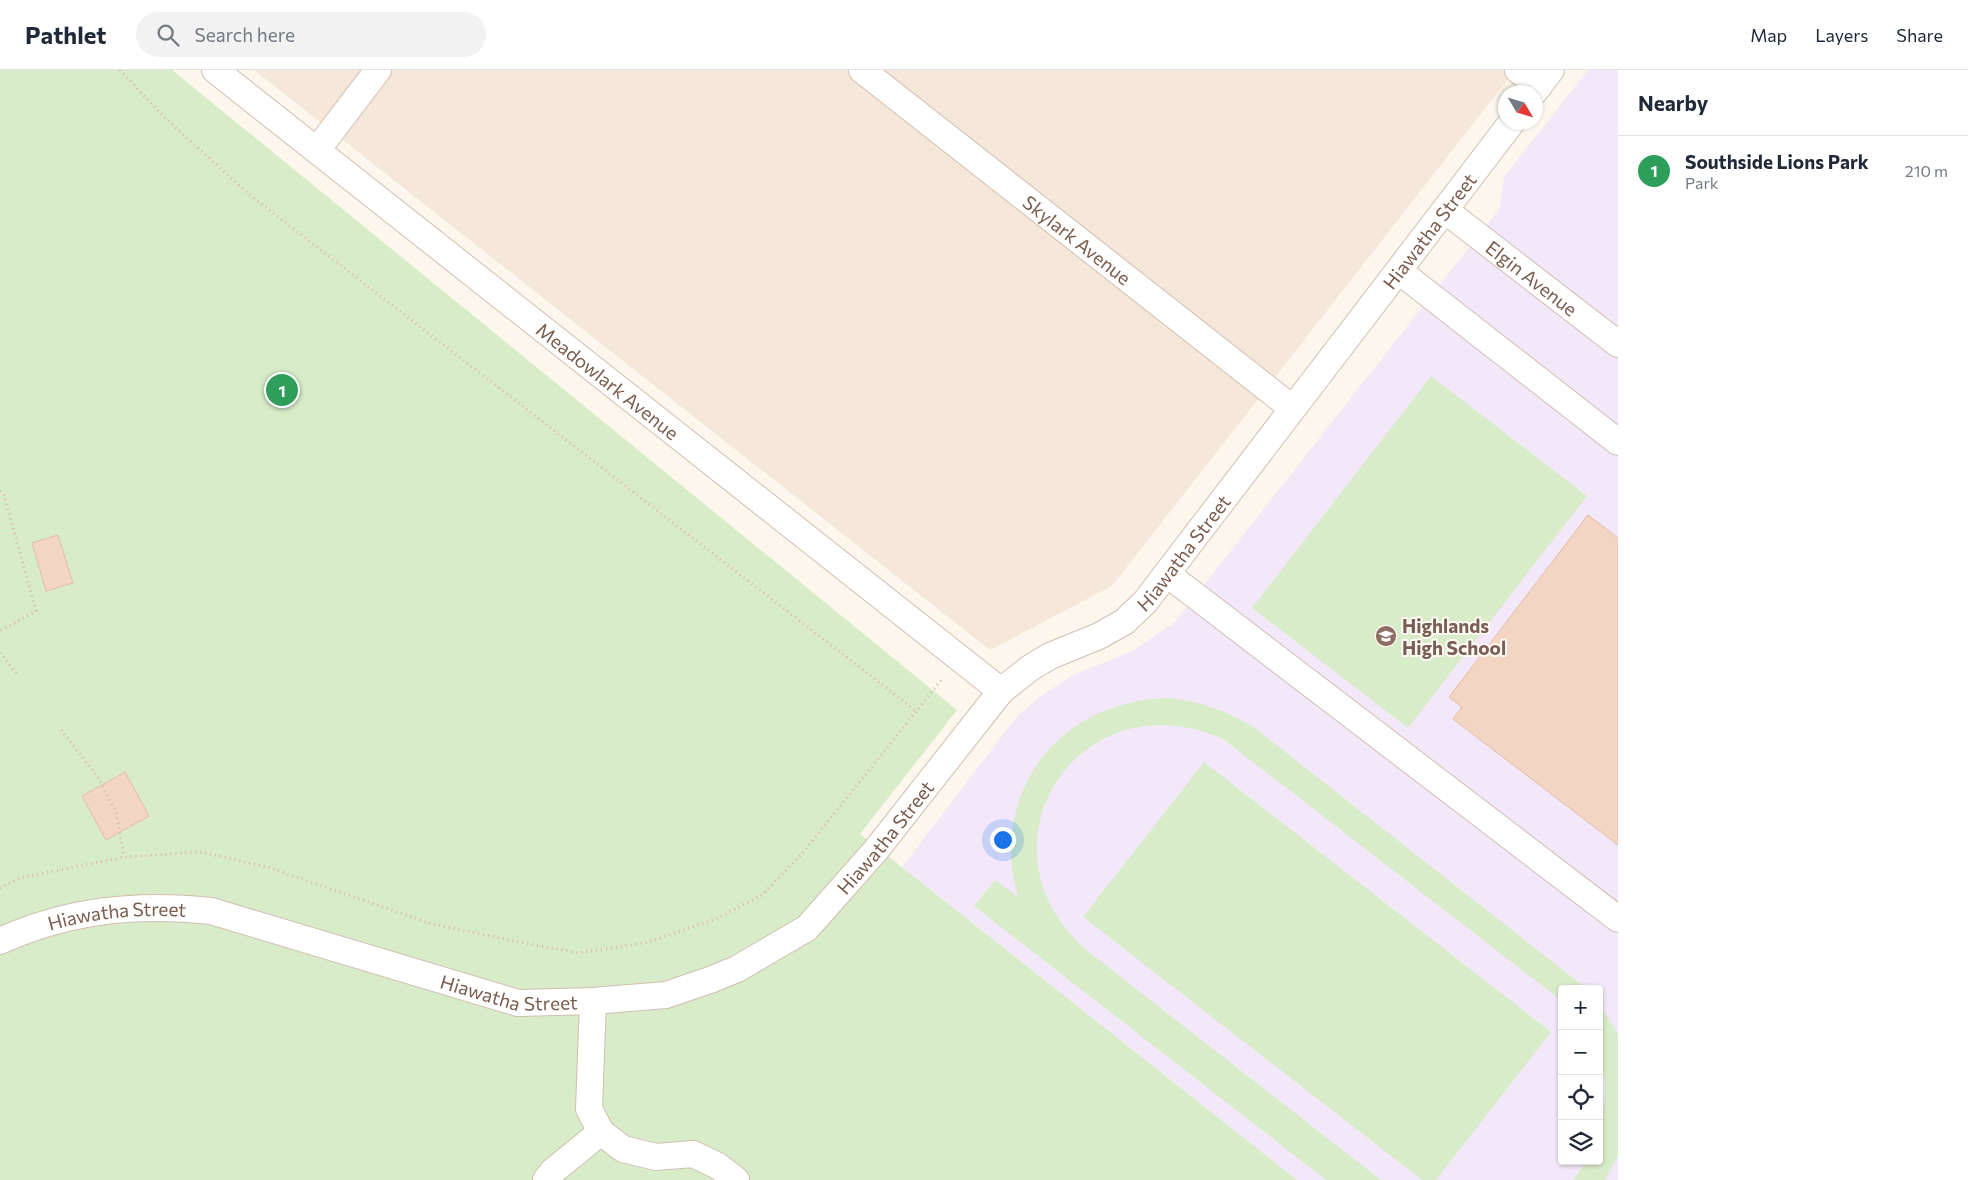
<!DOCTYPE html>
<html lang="en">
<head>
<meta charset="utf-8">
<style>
	:root { --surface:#fff; --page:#f2f2f3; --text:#1f2937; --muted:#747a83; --line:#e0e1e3; --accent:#ea580c }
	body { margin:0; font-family:Commissioner,sans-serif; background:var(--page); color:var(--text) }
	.controls { position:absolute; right:15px; bottom:15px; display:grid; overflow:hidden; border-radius:5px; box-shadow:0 1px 4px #0004 }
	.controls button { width:45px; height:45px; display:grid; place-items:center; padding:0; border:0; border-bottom:1px solid var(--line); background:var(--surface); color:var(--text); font:25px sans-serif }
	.compass { position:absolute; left:1498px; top:15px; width:45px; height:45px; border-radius:50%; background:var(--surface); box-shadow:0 1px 4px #0004; rotate:128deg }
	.you { position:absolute; left:1002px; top:769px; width:18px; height:18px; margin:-12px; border:4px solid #fff; border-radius:50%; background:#1a73e8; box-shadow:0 0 0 8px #1a73e833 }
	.badge { display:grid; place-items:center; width:32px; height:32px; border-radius:50%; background:var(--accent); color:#fff; font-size:16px; font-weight:700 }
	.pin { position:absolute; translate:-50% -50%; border:2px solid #fff; box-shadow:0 1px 5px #0006 }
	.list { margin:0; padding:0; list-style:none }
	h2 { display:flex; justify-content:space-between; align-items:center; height:65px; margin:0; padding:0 20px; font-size:21px }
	h2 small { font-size:16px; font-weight:400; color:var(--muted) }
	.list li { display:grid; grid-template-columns:32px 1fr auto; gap:15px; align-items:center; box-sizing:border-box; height:70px; padding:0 20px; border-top:1px solid var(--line) }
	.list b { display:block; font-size:19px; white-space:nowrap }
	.list p { margin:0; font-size:16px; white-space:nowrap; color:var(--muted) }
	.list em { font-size:16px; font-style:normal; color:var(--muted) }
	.icon { flex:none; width:28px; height:28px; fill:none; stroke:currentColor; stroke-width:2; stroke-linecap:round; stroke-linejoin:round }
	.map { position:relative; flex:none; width:1618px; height:1110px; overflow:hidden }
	header { display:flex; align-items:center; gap:30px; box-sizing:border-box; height:70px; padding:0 25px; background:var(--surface); border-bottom:1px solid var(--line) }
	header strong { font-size:24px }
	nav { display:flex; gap:28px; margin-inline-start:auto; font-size:18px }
	.search { width:350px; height:45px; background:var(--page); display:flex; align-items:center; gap:12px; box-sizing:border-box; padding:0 18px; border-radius:28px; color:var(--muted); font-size:19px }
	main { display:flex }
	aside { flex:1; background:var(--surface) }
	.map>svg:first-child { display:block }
	.residential { fill:#f5e8da }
	.education { fill:#f3e8fa; fill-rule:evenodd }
	.green { fill:#d8ecc9 }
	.building { fill:#f3d5c3; stroke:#e6bba3 }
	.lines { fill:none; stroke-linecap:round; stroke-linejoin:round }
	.minor-casing { stroke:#d1beb0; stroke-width:28 }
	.path { stroke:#d9b8a5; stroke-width:3; stroke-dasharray:1 4; stroke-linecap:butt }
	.minor { stroke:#fff; stroke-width:26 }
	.labels { text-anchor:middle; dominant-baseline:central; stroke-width:4; stroke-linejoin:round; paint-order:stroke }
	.street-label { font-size:19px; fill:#7a5c4d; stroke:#fffaf3 }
	.education-label { font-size:19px; font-weight:bold; fill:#785e54; stroke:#fffaf3; text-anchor:start }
</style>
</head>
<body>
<header>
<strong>Pathlet</strong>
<div class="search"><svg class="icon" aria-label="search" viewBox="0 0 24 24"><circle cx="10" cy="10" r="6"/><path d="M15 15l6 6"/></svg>Search here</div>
<nav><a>Map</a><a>Layers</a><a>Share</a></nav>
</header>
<main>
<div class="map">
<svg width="1618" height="1110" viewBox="0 0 1618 1110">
	<rect width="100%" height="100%" fill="#fdf6ec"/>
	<path class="residential" d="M254,0H1515L1112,516L990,580Z"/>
	<path class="education" d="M1588,0H1618V1110H1297L902,797L1018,645L1041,626L1071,606L1132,581L1175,552L1500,138L1504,107ZM1562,919H1599V1091H1562Z"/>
	<g class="green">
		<path d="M0,0H172L957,640L860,764L1297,1110H0Z"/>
		<path d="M1431,306L1587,426L1408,658L1252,538Z"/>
		<path d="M1168,628C1201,631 1228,641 1256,659L1587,919H1562V931L1223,669C1081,605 969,774 1085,879L1381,1110H1326L974,836L995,810L1018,827C1014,809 1010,792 1011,774C1016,686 1083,630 1168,628Z"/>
		<path d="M1204,692L1551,962L1436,1110H1422L1083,847Z"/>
		<path d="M1599,933L1618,964V1086L1605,1110H1573L1587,1091H1599V1063L1605,1030V1010L1599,987Z"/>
	</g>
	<g class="building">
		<path d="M1588,445L1618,468V775L1453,649L1462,637L1449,627Z"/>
		<path d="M58,465L73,513L46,521L32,473Z"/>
		<path d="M125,702L149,746L106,770L82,726Z"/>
	</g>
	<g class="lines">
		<g class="minor-casing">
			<g id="minor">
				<path id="s1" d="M215,0L1001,621"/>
				<path id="s2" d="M862,0L1292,338"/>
				<path d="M1518,0L1539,16"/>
				<path d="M1534,22L1551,0"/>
				<path d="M317,80L378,0"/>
				<path id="s3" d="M1446,141L1618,274"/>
				<path d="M1399,201L1618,372"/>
				<path d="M1167,504L1618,849"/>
				<path id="s4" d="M0,871C68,840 137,833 211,841L518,933L593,931L666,925L710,910L737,899L807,858L876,780L1001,621L1030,598L1050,586L1099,566L1124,552L1145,532L1512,52"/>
				<path d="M593,931L589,1039L601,1062L623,1079L656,1087L693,1084L718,1096L736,1110"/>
				<path d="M546,1110L553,1101L601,1062"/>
			</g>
		</g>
		<g class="path">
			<path d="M120,0L165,48L250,125L916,641"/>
			<path d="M0,421L4,425L36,541L0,561"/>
			<path d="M0,583L18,605"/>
			<path d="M61,660L98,707L116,742L124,787"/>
			<path d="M0,818L20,808L124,787L202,782L270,798L432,854L520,872L579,883L649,872L718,848L762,825L801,785L943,608"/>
		</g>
		<use href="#minor" class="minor"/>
	</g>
	<defs>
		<g id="school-disc" transform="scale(1.125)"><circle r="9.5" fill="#8d6e63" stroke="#fffaf3"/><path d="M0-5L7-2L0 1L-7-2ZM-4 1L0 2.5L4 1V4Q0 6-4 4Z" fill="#fff"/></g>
	</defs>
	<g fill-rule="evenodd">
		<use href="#school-disc" x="1386" y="566"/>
	</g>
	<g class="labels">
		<g class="street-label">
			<text stroke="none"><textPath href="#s4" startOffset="1786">Hiawatha Street</textPath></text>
			<text stroke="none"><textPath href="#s2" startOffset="274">Skylark Avenue</textPath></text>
			<text stroke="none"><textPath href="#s3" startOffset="109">Elgin Avenue</textPath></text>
			<text stroke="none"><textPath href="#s1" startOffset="501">Meadowlark Avenue</textPath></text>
			<text stroke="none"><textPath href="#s4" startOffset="1381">Hiawatha Street</textPath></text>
			<text stroke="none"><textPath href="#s4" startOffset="961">Hiawatha Street</textPath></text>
			<text stroke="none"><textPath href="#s4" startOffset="121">Hiawatha Street</textPath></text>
			<text stroke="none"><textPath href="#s4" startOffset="526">Hiawatha Street</textPath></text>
		</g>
		<g class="education-label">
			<text x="1402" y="555">Highlands<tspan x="1402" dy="22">High School</tspan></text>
		</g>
	</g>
</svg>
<div class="controls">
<button>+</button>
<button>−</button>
<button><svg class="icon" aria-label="locate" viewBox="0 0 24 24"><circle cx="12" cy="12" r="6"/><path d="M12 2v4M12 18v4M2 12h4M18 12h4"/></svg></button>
<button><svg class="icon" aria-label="layers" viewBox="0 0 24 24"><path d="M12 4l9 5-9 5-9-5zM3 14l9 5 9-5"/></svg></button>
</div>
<svg class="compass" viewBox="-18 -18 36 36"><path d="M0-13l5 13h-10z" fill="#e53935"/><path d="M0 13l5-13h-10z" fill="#747a83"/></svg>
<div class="you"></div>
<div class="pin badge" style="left:282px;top:320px;background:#2e9e5b">1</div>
</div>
<aside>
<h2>Nearby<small></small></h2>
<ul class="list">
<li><span class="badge" style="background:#2e9e5b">1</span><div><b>Southside Lions Park</b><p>Park</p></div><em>210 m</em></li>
</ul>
</aside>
</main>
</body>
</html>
